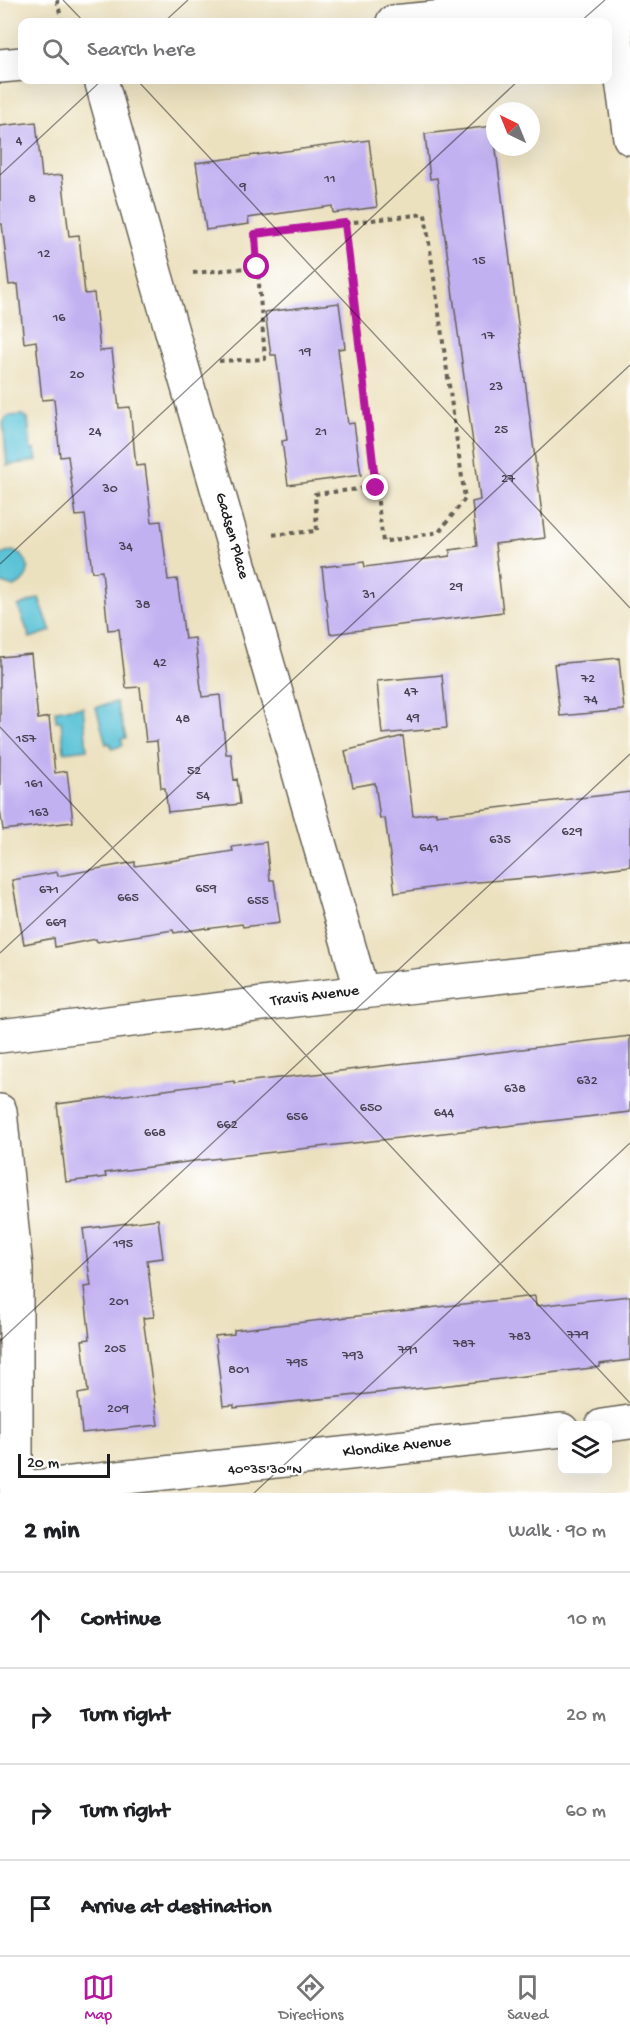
<!DOCTYPE html>
<html lang="en">
<head>
<meta charset="utf-8">
<style>
	:root { --surface:#fff; --page:#f2f2f2; --text:#202124; --muted:#757577; --line:#e0e0e0; --accent:#b5179e }
	body { margin:0; font-family:"Gochi Hand",sans-serif; background:var(--page); color:var(--text) }
	.controls { position:absolute; right:18px; bottom:18px; display:grid; overflow:hidden; border-radius:12px; box-shadow:0 6px 24px #0002 }
	.controls button { width:54px; height:54px; display:grid; place-items:center; padding:0; border:0; border-bottom:2px solid var(--line); background:var(--surface); color:var(--text); font:30px sans-serif }
	.compass { position:absolute; left:486px; top:102px; width:54px; height:54px; border-radius:50%; background:var(--surface); box-shadow:0 6px 24px #0002; rotate:317deg }
	.scale { position:absolute; left:18px; bottom:15px; width:92px; box-sizing:border-box; padding-left:6px; border:3px solid #1c1c1c; border-top:0; font-size:16px; line-height:21px; white-space:nowrap; color:#1c1c1c; -webkit-text-stroke:4px #fff; paint-order:stroke }
	.stop { position:absolute; width:18px; height:18px; margin:-14px; border:4px solid #b5179e; border-radius:50%; background:#fff }
	.stop.end { background:#b5179e; border-color:#fff; box-shadow:0 2px 6px #0008 }
	.list { margin:0; padding:0; list-style:none }
	h2 { display:flex; justify-content:space-between; align-items:center; height:78px; margin:0; padding:0 24px; font-size:26px }
	h2 small { font-size:20px; font-weight:400; color:var(--muted) }
	.list li { display:grid; grid-template-columns:39px 1fr auto; gap:18px; align-items:center; box-sizing:border-box; height:96px; padding:0 24px; border-top:2px solid var(--line) }
	.list b { display:block; font-size:22px; white-space:nowrap }
	.list em { font-size:20px; font-style:normal; color:var(--muted) }
	.icon { flex:none; width:33px; height:33px; fill:none; stroke:currentColor; stroke-width:2; stroke-linecap:round; stroke-linejoin:round }
	.map { position:relative; flex:none; width:630px; height:1493px; overflow:hidden }
	.search { position:absolute; background:var(--surface); box-shadow:0 6px 24px #0002; left:18px; right:18px; top:18px; height:66px; display:flex; align-items:center; gap:15px; box-sizing:border-box; padding:0 21px; border-radius:12px; color:var(--muted); font-size:22px }
	.sheet { height:462px; background:var(--surface) }
	nav { display:flex; justify-content:space-around; align-items:center; box-sizing:border-box; height:84px; border-top:2px solid var(--line); background:var(--surface); font-size:16px; color:var(--muted) }
	nav a { display:grid; justify-items:center; gap:3px }
	nav .on { color:var(--accent) }
	.map>svg:first-child { display:block }
	.water { fill:#5bc3d7; stroke:#3c707a; stroke-width:1.5 }
	.building { fill:#c2b1f1 }
	.lines { fill:none; stroke-linecap:round; stroke-linejoin:round }
	.minor-casing { stroke:#656155; stroke-width:36 }
	.path { stroke:#656155; stroke-width:4; stroke-dasharray:4.5 4.5; stroke-linecap:butt }
	.minor { stroke:#fff; stroke-width:33 }
	.route { stroke:#b5179e; stroke-width:8 }
	.ticks { fill:none; stroke:#1c1c1c; stroke-width:1.5; stroke-opacity:0.45 }
	.labels { text-anchor:middle; dominant-baseline:central; stroke-width:4.5; stroke-linejoin:round; paint-order:stroke }
	.number-label { font-size:14px; fill:#464151 }
	.street-label { font-size:16px; fill:#1c1c1c; stroke:#fff }
	.ticks-label { font-size:15px; text-anchor:middle; fill:#1c1c1c; stroke:#fff; stroke-width:4.5; stroke-linejoin:round; paint-order:stroke }
</style>
</head>
<body>
<div class="map">
<svg width="630" height="1493" viewBox="0 0 630 1493">
	<rect width="100%" height="100%" fill="#fff"/>
	<filter id="ink" filterUnits="userSpaceOnUse"><feTurbulence type="fractalNoise" baseFrequency=".0167" numOctaves="2"/><feDisplacementMap in="SourceGraphic" scale="12" xChannelSelector="R" yChannelSelector="G"/><feConvolveMatrix kernelMatrix="1 2 1 2 8 2 1 2 1" color-interpolation-filters="sRGB"/></filter>
	<filter id="wash" filterUnits="userSpaceOnUse"><feTurbulence type="fractalNoise" baseFrequency=".008" numOctaves="4" result="noise"/><feDisplacementMap in="SourceGraphic" scale="24" xChannelSelector="R" yChannelSelector="G"/><feGaussianBlur stdDeviation="1.35" result="paint"/><feColorMatrix in="noise" values="0 0 0 0 0 0 0 0 0 0 0 0 0 0 0 0 0 1.4 0 .05"/><feComposite in="paint" operator="in"/></filter>
	<g filter="url(#wash)">
		<rect width="100%" height="100%" fill="#ece1bf"/>
		<g class="water">
			<path d="M23,415L28,419L31,450H35L37,461L7,465L3,422L8,416Z"/>
			<path d="M12,551C33,556 33,581 13,587L0,582V555Z"/>
			<path d="M39,598L51,631L30,638L18,606Z"/>
			<path d="M116,702L126,738L121,739L123,745L112,749L110,743L106,744L96,707Z"/>
			<path d="M83,707L87,749L64,752L61,721H56L55,710Z"/>
		</g>
		<g id="blocks">
			<g class="building">
				<path d="M36,122L42,177L62,175L69,236L79,235L85,294L94,293L100,351L112,350L119,408L130,407L136,466L145,465L152,522L161,521L168,580L177,579L185,639L195,638L202,697L220,695L226,754H231L234,780L237,779L240,804L168,812L165,788H161L157,741L146,742L140,687L126,688L119,629L108,630L102,571L92,572L85,515L76,516L68,456L60,457L54,399L42,400L36,341L24,343L18,284L9,285L2,224H0V126Z"/>
				<path d="M493,126L545,538L495,544L503,612L330,634L322,567L364,562L365,567L450,556V550L477,546L472,502L480,500L475,458L437,178L430,179L425,134Z"/>
				<path d="M369,140L377,207L333,213L332,206L248,218L249,224L206,230L196,163Z"/>
				<path d="M339,303L345,348L338,349L343,389L348,424L354,423L361,475L288,485L282,441L287,440L276,355H271L265,312Z"/>
				<path d="M31,654L38,719L49,717L55,773L67,771L73,822L3,830L0,809V657Z"/>
				<path d="M619,658L624,710L560,716L554,664Z"/>
				<path d="M442,675L447,728L382,734L377,681Z"/>
				<path d="M403,736L413,816L436,812V815L630,792V866L539,877L466,883L395,893L385,818L380,819L375,783L353,787L345,751Z"/>
				<path d="M266,842L270,880H274L280,922L243,927L242,924L206,929V928L174,933L173,930L97,942L96,939L55,947L54,938L24,944L12,880L57,872L58,876L135,862V866L190,858L233,851L232,847Z"/>
				<path d="M630,1036V1112L194,1161L105,1173L106,1177L66,1182L57,1104L234,1081V1083L315,1074Z"/>
				<path d="M158,1219L163,1258L147,1260L154,1317L143,1318L158,1425L82,1433L78,1394L88,1392L82,1340L90,1339L84,1287L91,1286L83,1229Z"/>
				<path d="M535,1296L536,1306L630,1296V1360L600,1364V1367L433,1387L234,1408V1405L223,1406L215,1336L234,1334V1330Z"/>
			</g>
		</g>
	</g>
	<g filter="url(#ink)">
		<use href="#blocks" fill-opacity="0" stroke="#656155" stroke-width="1.5"/>
		<g class="lines">
			<g class="minor-casing">
				<g id="minor">
					<path d="M611,0L630,138"/>
					<path d="M393,22L622,0"/>
					<path d="M0,66L22,64"/>
					<path d="M101,80L156,276L362,992"/>
					<path d="M0,1036L362,992L630,962"/>
					<path d="M0,1111L16,1268V1493"/>
					<path d="M602,1426L630,1422"/>
					<path d="M16,1489L562,1430"/>
				</g>
			</g>
			<g class="path">
				<path d="M57,0L62,22"/>
				<path d="M345,223L425,214L465,499L439,532L383,542L376,487"/>
				<path d="M193,273L257,267"/>
				<path d="M219,361L265,359L255,234L345,223L376,487L315,494L317,531L269,535"/>
			</g>
			<use href="#minor" class="minor"/>
		</g>
	</g>
	<g class="lines" filter="url(#ink)">
		<path class="route" d="M257,267L255,234L345,223L376,488"/>
	</g>
	<path class="ticks" d="M63,0L84,22M164,22L188,0M580,22L605,0M137,80L630,608M0,175L102,80M0,564L519,80M0,727L630,1403M0,953L630,365M0,1341L630,754M254,1493L630,1143"/>
	<g class="labels">
		<g class="number-label">
			<text x="19" y="141">4</text>
			<text x="330" y="179">11</text>
			<text x="243" y="187">9</text>
			<text x="32" y="199">8</text>
			<text x="44" y="254">12</text>
			<text x="479" y="261">15</text>
			<text x="59" y="318">16</text>
			<text x="488" y="336">17</text>
			<text x="305" y="352">19</text>
			<text x="77" y="375">20</text>
			<text x="496" y="387">23</text>
			<text x="501" y="430">25</text>
			<text x="95" y="432">24</text>
			<text x="321" y="432">21</text>
			<text x="508" y="479">27</text>
			<text x="110" y="489">30</text>
			<text x="126" y="547">34</text>
			<text x="456" y="587">29</text>
			<text x="369" y="595">31</text>
			<text x="143" y="605">38</text>
			<text x="160" y="663">42</text>
			<text x="588" y="679">72</text>
			<text x="411" y="692">47</text>
			<text x="591" y="700">74</text>
			<text x="413" y="718">49</text>
			<text x="183" y="719">48</text>
			<text x="26" y="739">157</text>
			<text x="194" y="771">52</text>
			<text x="34" y="784">161</text>
			<text x="203" y="796">54</text>
			<text x="39" y="813">163</text>
			<text x="572" y="832">629</text>
			<text x="500" y="840">635</text>
			<text x="429" y="848">641</text>
			<text x="206" y="889">659</text>
			<text x="49" y="890">671</text>
			<text x="128" y="898">665</text>
			<text x="258" y="901">655</text>
			<text x="56" y="923">669</text>
			<text x="587" y="1081">632</text>
			<text x="515" y="1089">638</text>
			<text x="371" y="1108">650</text>
			<text x="444" y="1113">644</text>
			<text x="297" y="1117">656</text>
			<text x="227" y="1125">662</text>
			<text x="155" y="1133">668</text>
			<text x="123" y="1244">195</text>
			<text x="119" y="1302">201</text>
			<text x="578" y="1335">779</text>
			<text x="520" y="1337">783</text>
			<text x="464" y="1344">787</text>
			<text x="115" y="1349">205</text>
			<text x="408" y="1350">791</text>
			<text x="353" y="1356">793</text>
			<text x="297" y="1363">795</text>
			<text x="239" y="1370">801</text>
			<text x="118" y="1409">209</text>
		</g>
		<g class="street-label">
			<text transform="translate(231 536) rotate(74)">Gadsen Place</text>
			<text transform="translate(315 997) rotate(-7)">Travis Avenue</text>
			<text transform="translate(397 1448) rotate(-6)">Klondike Avenue</text>
		</g>
	</g>
	<g class="ticks-label">
		<text x="265" y="1473">40°35'30"N</text>
	</g>
</svg>
<div class="controls">
<button><svg class="icon" aria-label="layers" viewBox="0 0 24 24"><path d="M12 4l9 5-9 5-9-5zM3 14l9 5 9-5"/></svg></button>
</div>
<svg class="compass" viewBox="-18 -18 36 36"><path d="M0-13l5 13h-10z" fill="#e53935"/><path d="M0 13l5-13h-10z" fill="#757577"/></svg>
<div class="scale">20 m</div>
<div class="stop" style="left:257px;top:267px"></div>
<div class="stop end" style="left:376px;top:488px"></div>
<div class="search"><svg class="icon" aria-label="search" viewBox="0 0 24 24"><circle cx="10" cy="10" r="6"/><path d="M15 15l6 6"/></svg>Search here</div>
</div>
<section class="sheet">
<h2>2 min<small>Walk · 90 m</small></h2>
<ul class="list">
<li><svg class="icon" aria-label="ahead" viewBox="0 0 24 24"><path d="M12 20V5M6 11l6-6 6 6"/></svg><div><b>Continue</b></div><em>10 m</em></li>
<li><svg class="icon" aria-label="right" viewBox="0 0 24 24"><path d="M7 20v-9h11M14 6l5 5-5 5"/></svg><div><b>Turn right</b></div><em>20 m</em></li>
<li><svg class="icon" aria-label="right" viewBox="0 0 24 24"><path d="M7 20v-9h11M14 6l5 5-5 5"/></svg><div><b>Turn right</b></div><em>60 m</em></li>
<li><svg class="icon" aria-label="arrive" viewBox="0 0 24 24"><path d="M6 21V4h12l-3 4 3 4H6"/></svg><div><b>Arrive at destination</b></div></li>
</ul>
</section>
<nav>
<a class="on"><svg class="icon" aria-label="map" viewBox="0 0 24 24"><path d="M3 6l6-2 6 2 6-2v14l-6 2-6-2-6 2zM9 4v14M15 6v14"/></svg>Map</a>
<a><svg class="icon" aria-label="directions" viewBox="0 0 24 24"><path d="M12 3l9 9-9 9-9-9zM9 14v-3h6M13 9l2 2-2 2"/></svg>Directions</a>
<a><svg class="icon" aria-label="saved" viewBox="0 0 24 24"><path d="M7 4h10v16l-5-4-5 4z"/></svg>Saved</a>
</nav>
</body>
</html>
